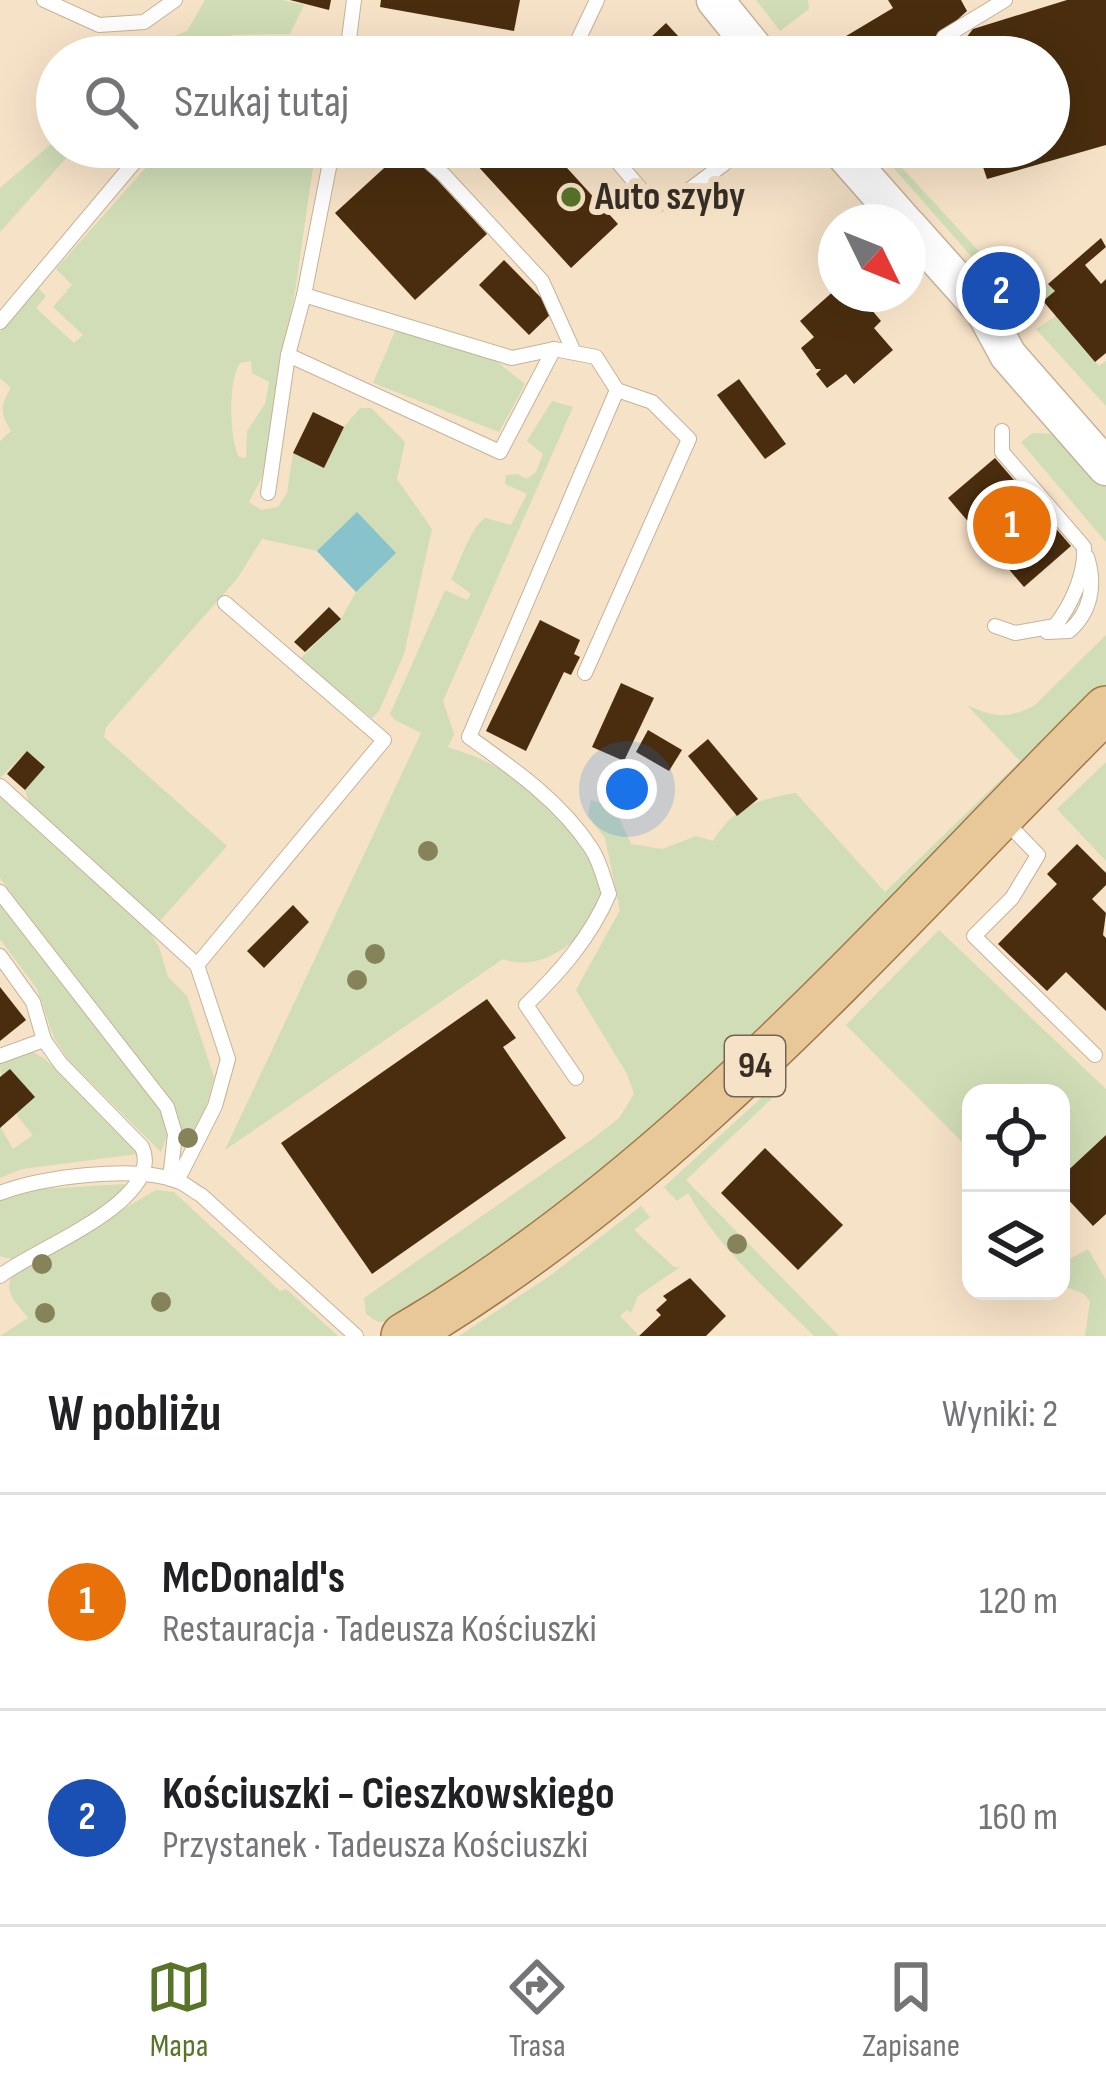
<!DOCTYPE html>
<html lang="pl">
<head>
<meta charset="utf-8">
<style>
	:root { --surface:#fff; --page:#f2f2f2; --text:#202124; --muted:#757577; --line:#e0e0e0; --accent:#587428 }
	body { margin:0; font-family:"Sofia Sans Condensed",sans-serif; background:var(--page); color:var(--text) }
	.controls { position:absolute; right:36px; bottom:36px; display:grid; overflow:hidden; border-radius:24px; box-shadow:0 12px 48px #0002 }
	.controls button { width:108px; height:108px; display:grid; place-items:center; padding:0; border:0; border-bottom:3px solid var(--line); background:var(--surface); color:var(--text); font:60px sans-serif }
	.compass { position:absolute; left:818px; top:204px; width:108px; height:108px; border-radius:50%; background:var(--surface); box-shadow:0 12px 48px #0002; rotate:133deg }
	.you { position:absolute; left:627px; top:789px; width:42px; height:42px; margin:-30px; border:9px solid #fff; border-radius:50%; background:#1a73e8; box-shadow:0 0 0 18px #1a73e833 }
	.badge { display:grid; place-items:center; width:78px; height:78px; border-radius:50%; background:var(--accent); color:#fff; font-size:39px; font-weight:700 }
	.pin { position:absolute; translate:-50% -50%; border:6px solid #fff; box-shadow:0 3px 12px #0006 }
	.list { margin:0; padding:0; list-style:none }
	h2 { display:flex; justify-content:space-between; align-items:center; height:156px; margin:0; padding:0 48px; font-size:51px }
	h2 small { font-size:39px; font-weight:400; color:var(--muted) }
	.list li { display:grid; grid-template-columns:78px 1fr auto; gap:36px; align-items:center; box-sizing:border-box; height:216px; padding:0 48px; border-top:3px solid var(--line) }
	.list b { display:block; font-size:45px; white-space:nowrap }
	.list p { margin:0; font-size:39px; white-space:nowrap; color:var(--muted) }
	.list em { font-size:39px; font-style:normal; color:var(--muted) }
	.icon { flex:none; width:66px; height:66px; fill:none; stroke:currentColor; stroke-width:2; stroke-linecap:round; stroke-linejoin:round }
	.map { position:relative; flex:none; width:1106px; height:1336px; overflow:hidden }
	.search { position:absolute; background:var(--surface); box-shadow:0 12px 48px #0002; left:36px; right:36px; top:36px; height:132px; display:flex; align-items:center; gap:30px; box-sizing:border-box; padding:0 42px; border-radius:66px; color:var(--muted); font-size:45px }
	.sheet { height:588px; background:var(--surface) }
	nav { display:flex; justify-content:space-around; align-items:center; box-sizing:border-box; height:168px; border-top:3px solid var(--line); background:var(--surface); font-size:33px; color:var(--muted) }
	nav a { display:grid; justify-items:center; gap:6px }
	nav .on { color:var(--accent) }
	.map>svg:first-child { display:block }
	.green { fill:#d0ddb6; fill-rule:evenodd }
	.water { fill:#88c2cb }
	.building { fill:#492d0e }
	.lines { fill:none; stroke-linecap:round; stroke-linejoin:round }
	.service-casing { stroke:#c6b399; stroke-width:16 }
	.tertiary-casing { stroke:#c6b399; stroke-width:39 }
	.primary-casing { stroke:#a07944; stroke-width:48 }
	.service { stroke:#fff; stroke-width:14 }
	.tertiary { stroke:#fff; stroke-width:36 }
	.primary { stroke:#e8c799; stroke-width:45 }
	.tree { fill:#86835b }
	.poi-dot { fill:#587428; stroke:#f6e2c7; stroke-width:4.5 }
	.labels { text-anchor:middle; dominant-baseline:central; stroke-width:12; stroke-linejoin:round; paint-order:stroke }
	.shield { fill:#f6e2c7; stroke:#706556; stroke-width:3 }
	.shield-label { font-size:36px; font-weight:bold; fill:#372f25 }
	.poi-label { font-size:39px; font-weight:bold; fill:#372f25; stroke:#f6e2c7; text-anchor:start }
</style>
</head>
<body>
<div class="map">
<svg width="1106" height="1336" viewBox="0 0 1106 1336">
	<rect width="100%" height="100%" fill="#f6e2c7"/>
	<g class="green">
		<path d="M205,0H283L304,5L290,34L232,35L196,57H154L150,45L187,31Z"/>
		<path d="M756,0H808L809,9L780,31Z"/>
		<path d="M57,139V147H76L0,232V188Z"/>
		<path d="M164,147H283L282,153L314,160L296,285L262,477L249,502L261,510L278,507L287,493L293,453L324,468L344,427L360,408H371L405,442L397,479L432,529L404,654L379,711L372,718L300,659L341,619L356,592L396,553L318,551L262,539L237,579L106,727L104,737L227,846L159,922L29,803L25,790L45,766L27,751L0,778V441L11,431C0,413 0,406 11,388L0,378V332L38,288L46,296L36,308L74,343L83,335L53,307L72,285L56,269ZM251,361L252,373L269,382L265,404L247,431L246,458L239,457C229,439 228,380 240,363Z"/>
		<path d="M875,147H883L985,258C1014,277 1029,265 1055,291L1025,317Z"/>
		<path d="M1056,316L1099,366L1106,361V406L1036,329Z"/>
		<path d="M396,329L492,358L525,384L499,432L373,383Z"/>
		<path d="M552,401L573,407L443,701L454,734L448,747C462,752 478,757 491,764C528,783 595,844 601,887C604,909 581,937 564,948C544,961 526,967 503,959L225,1150L421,733L395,720L390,714L445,590L467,600L471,594L451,579C462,559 468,531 485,518L511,525L527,494L505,484L506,475L518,474L526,479L536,472L543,454L527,441Z"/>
		<path d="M1033,433L1056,434L1106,487V542L1021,442Z"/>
		<path d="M1106,635V690L837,959L574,1200L392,1321L378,1322L366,1314L364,1298L591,1140L619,1118L634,1094L627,1074L576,990L620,910L605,838L588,816L591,800L615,808L631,844L662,849L696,836L713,841C734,807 758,799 796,793L885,892L1020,761L967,705C994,718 1010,719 1035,705Z"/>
		<path d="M1106,762V861L1057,809Z"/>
		<path d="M0,795L146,926L159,947L168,977L187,996L214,1077L200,1129L188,1149L178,1144L176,1109L0,878Z"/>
		<path d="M0,900L160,1106L168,1133L161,1152L70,1062L54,1038L37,989L0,939Z"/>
		<path d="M939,930L1106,1089V1135L1061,1177V1093H971V1151L846,1025Z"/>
		<path d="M30,1050L45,1059L138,1150L137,1154L22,1169L0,1178V1126L13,1149L33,1135C14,1114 0,1090 0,1062Z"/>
		<path d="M786,1085L686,1180L839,1336H814C769,1291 719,1249 688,1193L677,1201L664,1187L772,1088Z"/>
		<path d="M125,1184C119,1206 39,1244 15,1260L0,1256V1198L24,1190Z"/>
		<path d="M156,1190L174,1192L280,1291L286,1289L338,1336H0L28,1318C17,1303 1,1291 14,1273Z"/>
		<path d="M641,1206L650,1217L634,1230L674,1267H680L638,1296L631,1313L627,1310L620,1316L639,1336H459L551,1275Z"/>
		<path d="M1088,1249L1106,1280V1336H1085L1090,1301L1084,1294L1064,1286L1066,1273L1061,1275L1064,1262Z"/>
	</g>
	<path class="water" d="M357,512L396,553L356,592L317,551Z"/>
	<g class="building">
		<path d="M290,0H331L329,10Z"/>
		<path d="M381,0H520L514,31L380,7Z"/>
		<path d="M888,0H961L967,11L946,30L900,57H811L893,8Z"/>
		<path d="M1067,0H1106V145L987,179L978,152L933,163L919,147H1049V57H951L973,29Z"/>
		<path d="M666,23L694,53L689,57H630Z"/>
		<path d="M407,147L487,234L415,300L335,213Z"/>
		<path d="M479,147H548L618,224L571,268L475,163L485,153Z"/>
		<path d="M1101,238L1106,247L1085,265L1101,284L1106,279V353L1095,362L1043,301L1055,291L1048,284Z"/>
		<path d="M504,260L554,311L529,335L479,285Z"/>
		<path d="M836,289V294H844L857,309L865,302L881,321L874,328L893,350L854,384L846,374L827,388L816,374L821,369H816L801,348L814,337L800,321Z"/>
		<path d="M739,379L786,444L765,459L717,395Z"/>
		<path d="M313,412L344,427L324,468L293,453Z"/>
		<path d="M995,458L1071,546L1024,587L948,498Z"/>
		<path d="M329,607L341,619L305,652L294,642Z"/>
		<path d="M540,620L580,640L574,654L580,657L571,675L564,672L526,751L486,731Z"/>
		<path d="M621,683L654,698L624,761L592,747Z"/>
		<path d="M648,730L682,750L669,771L636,752Z"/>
		<path d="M708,739L758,799L737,816L688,756Z"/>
		<path d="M27,751L45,767L25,790L7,774Z"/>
		<path d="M1077,844L1106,873V885L1092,899L1106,913L1103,935L1106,938V1011L1066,972L1047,991L998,944L1057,884L1047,874Z"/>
		<path d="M293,905L309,922L264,968L247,951Z"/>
		<path d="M0,987L26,1020L0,1041Z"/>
		<path d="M487,999L516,1038L503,1047L566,1138L372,1274L281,1143Z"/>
		<path d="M10,1069L35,1097L0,1128V1077Z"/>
		<path d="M1106,1135V1214L1093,1226L1061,1192V1177Z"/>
		<path d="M765,1148L843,1225L798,1270L721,1193Z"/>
		<path d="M690,1278L726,1316L706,1336H639L661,1315L656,1310L667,1300L663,1296Z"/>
	</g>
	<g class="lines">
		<g class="service-casing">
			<g id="service">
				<path d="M44,0L99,25L144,22L175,0"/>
				<path d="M347,54L354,0"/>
				<path d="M236,57L348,49"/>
				<path d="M570,57L597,0"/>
				<path d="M936,57L944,37L1005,0"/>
				<path d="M412,147L444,175L542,281L573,350"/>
				<path d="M605,147L655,206L689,190L724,164"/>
				<path d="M304,295L333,147"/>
				<path d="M0,322L147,147"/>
				<path d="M288,355L500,452L554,349"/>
				<path d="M268,493L288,355L304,295L512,358L554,349L596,357L617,390L469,737C514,769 561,802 591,848C600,861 604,879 609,894C590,938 560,972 526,1005L576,1078"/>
				<path d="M995,626L1015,633L1055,626C1071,605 1086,574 1084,547L1002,452V431"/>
				<path d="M1047,632L1069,631C1091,612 1096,584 1087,557"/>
				<path d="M585,673L689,439L652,402L617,390"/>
				<path d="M0,786L197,965"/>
				<path d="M1007,823L1038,855L1012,898L974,936L1095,1055"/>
				<path d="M0,892L167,1107L175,1134L170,1179"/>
				<path d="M0,956L33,1002L44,1040"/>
				<path d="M0,1056L44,1040L61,1064L142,1147C166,1201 34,1249 0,1276"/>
				<path d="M177,1181L215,1106L228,1059L197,965L384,740L225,603"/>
				<path d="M0,1193C42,1177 134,1165 177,1181C185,1183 193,1191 201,1195L356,1336"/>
			</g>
		</g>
		<g class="tertiary-casing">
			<g id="tertiary">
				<path d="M715,0L761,57"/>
				<path d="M838,147L904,222"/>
				<path d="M908,226L984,311L1008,355L1106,467"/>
			</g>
		</g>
		<g class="primary-casing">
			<path id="primary" d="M404,1336C678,1175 884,931 1106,709"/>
		</g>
		<use href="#service" class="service"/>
		<use href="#tertiary" class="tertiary"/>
		<use href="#primary" class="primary"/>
	</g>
	<g class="tree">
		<circle cx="1008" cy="275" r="10"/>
		<circle cx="428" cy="851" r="10"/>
		<circle cx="375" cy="954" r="10"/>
		<circle cx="357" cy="980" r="10"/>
		<circle cx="188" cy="1138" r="10"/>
		<circle cx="737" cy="1244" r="10"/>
		<circle cx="42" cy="1264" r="10"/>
		<circle cx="161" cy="1302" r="10"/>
		<circle cx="45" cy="1313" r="10"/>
	</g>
	<circle class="poi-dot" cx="571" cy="197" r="12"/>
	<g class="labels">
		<rect class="shield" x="725" y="1036" width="60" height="60" rx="9"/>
		<g class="shield-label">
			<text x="755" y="1066">94</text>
		</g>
		<g class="poi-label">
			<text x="595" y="197">Auto szyby</text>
		</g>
	</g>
</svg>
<div class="controls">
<button><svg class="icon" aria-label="locate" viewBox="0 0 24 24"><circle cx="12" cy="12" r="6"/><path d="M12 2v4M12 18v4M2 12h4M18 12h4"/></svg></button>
<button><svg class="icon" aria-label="layers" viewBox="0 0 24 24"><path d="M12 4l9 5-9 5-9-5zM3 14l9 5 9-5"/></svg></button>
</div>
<svg class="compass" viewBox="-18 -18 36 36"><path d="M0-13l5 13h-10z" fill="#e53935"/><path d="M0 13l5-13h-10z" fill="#757577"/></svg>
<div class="you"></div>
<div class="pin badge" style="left:1012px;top:525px;background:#e8710a">1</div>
<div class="pin badge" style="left:1001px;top:291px;background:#1a4fb4">2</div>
<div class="search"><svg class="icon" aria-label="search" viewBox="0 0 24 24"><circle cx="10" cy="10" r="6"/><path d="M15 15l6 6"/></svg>Szukaj tutaj</div>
</div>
<section class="sheet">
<h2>W pobliżu<small>Wyniki: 2</small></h2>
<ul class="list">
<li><span class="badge" style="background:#e8710a">1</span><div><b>McDonald's</b><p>Restauracja · Tadeusza Kościuszki</p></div><em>120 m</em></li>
<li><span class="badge" style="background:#1a4fb4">2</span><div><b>Kościuszki - Cieszkowskiego</b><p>Przystanek · Tadeusza Kościuszki</p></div><em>160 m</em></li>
</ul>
</section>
<nav>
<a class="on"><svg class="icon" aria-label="map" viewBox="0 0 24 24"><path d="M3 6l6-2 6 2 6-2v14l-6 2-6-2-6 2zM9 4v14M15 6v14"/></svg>Mapa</a>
<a><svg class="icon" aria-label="directions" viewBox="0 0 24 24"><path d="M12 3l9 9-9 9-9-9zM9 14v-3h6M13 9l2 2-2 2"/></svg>Trasa</a>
<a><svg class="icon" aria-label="saved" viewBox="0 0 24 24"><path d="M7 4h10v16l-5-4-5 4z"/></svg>Zapisane</a>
</nav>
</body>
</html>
